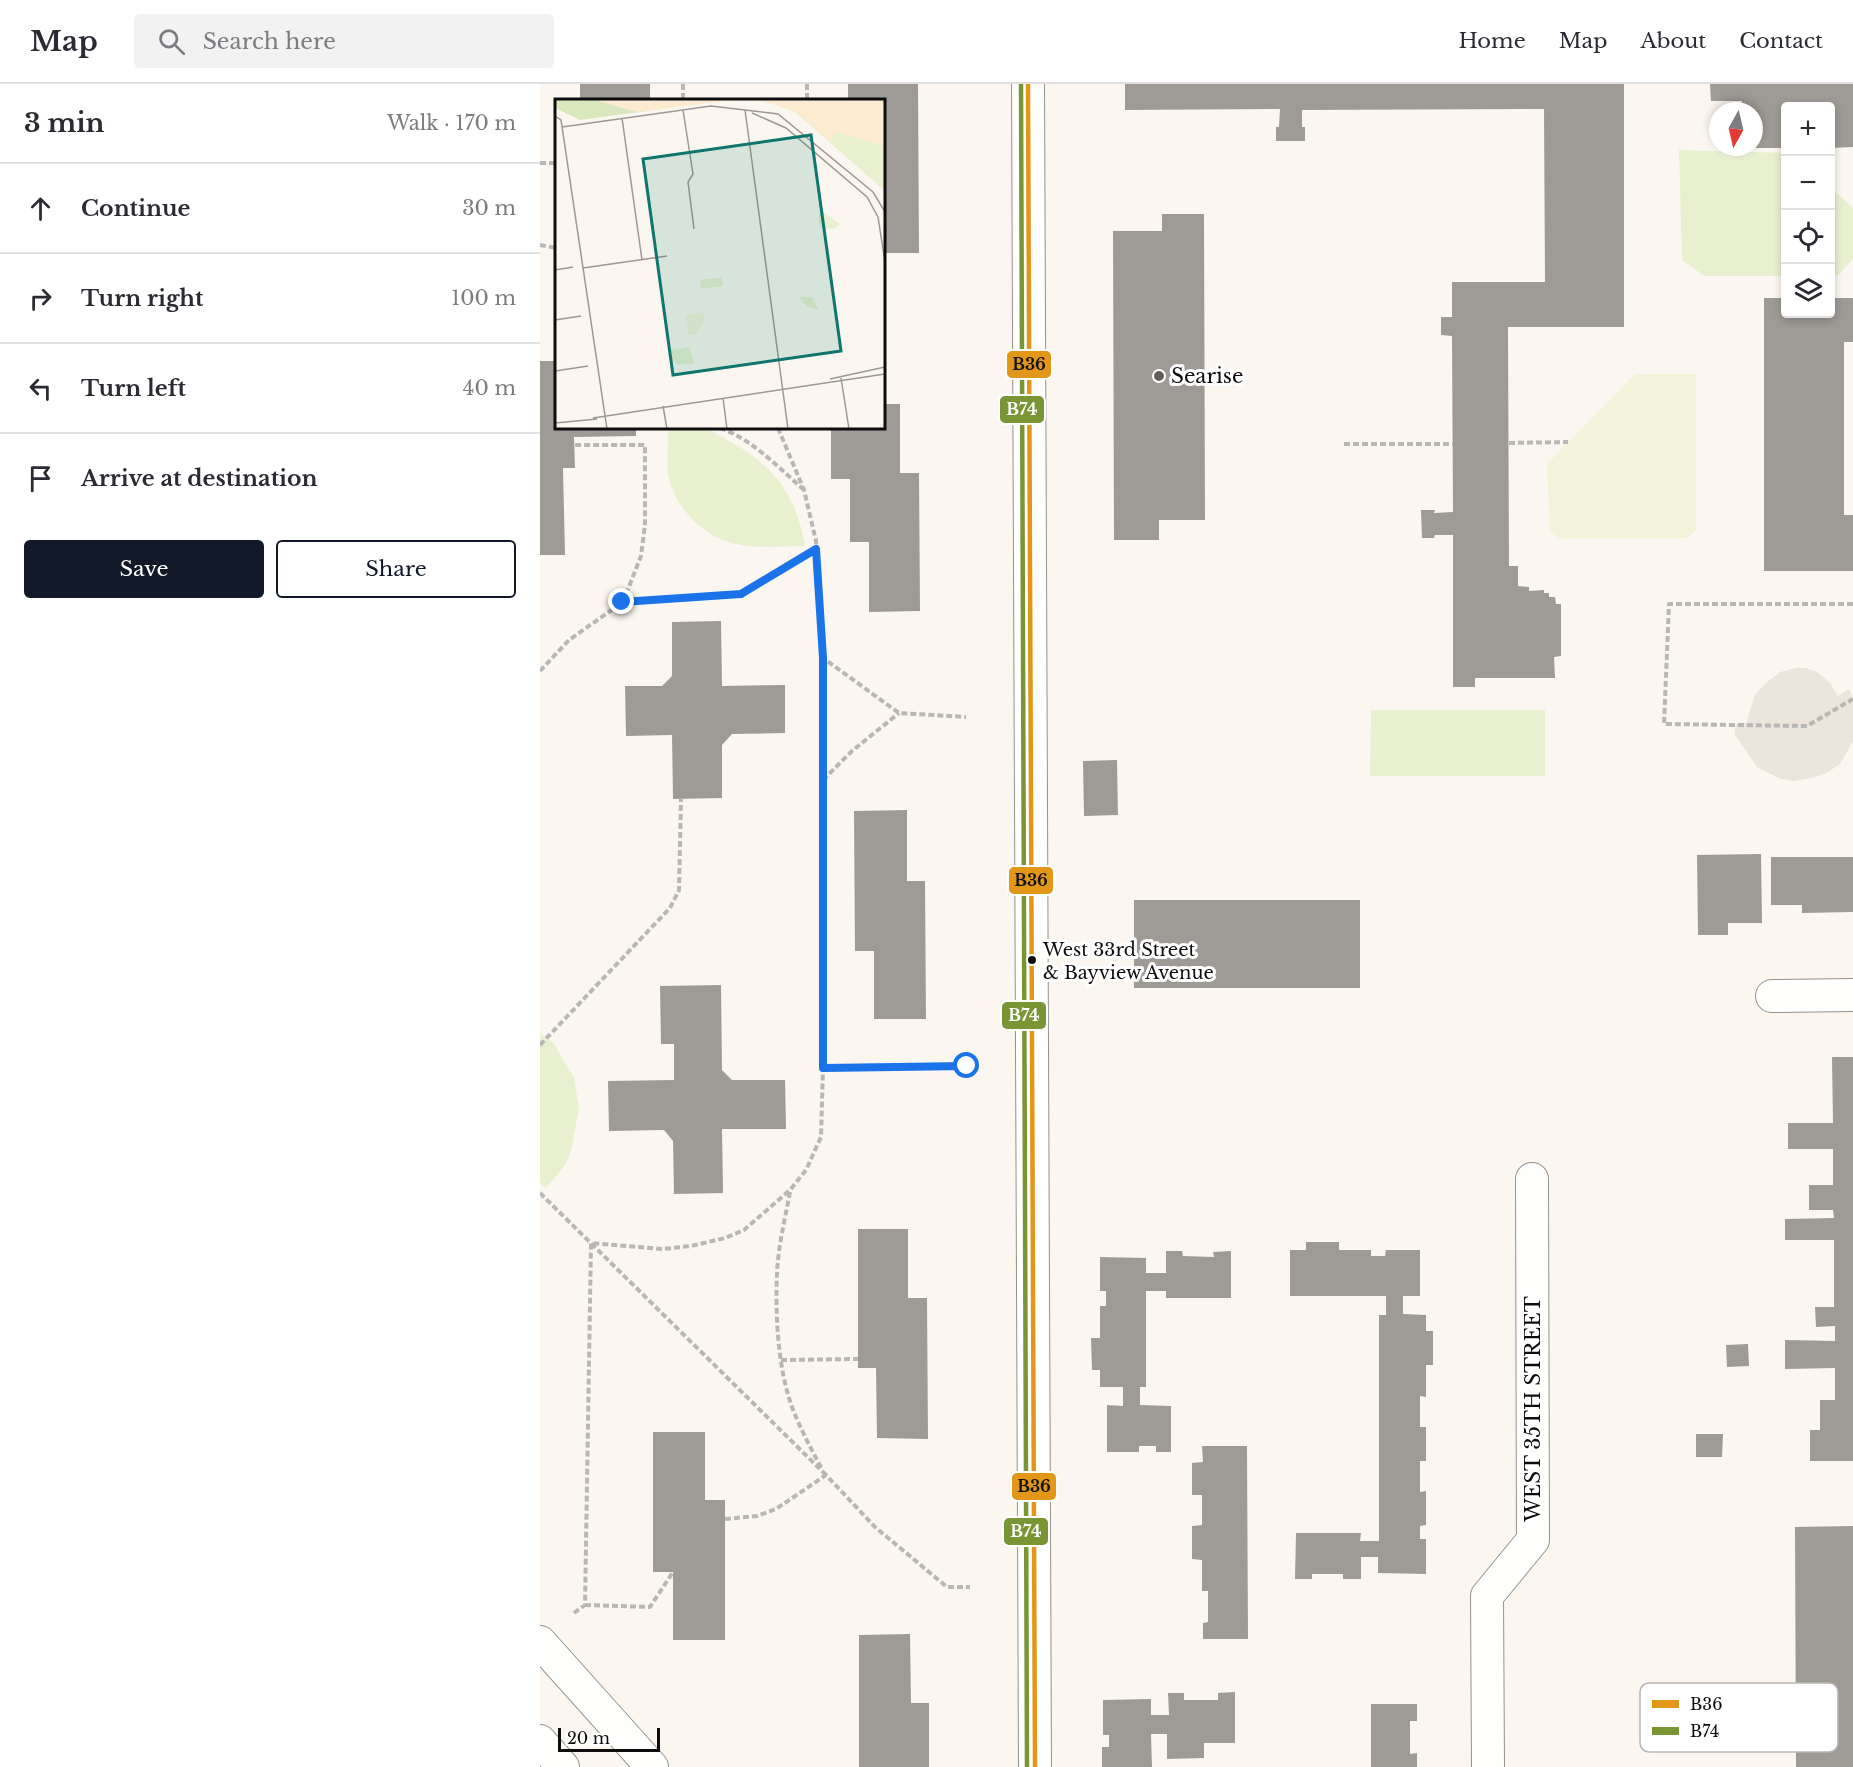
<!DOCTYPE html>
<html lang="en">
<head>
<meta charset="utf-8">
<style>
	:root { --surface:#fff; --page:#f2f2f3; --text:#2b2b33; --muted:#7c7c81; --line:#e1e1e2; --accent:#111827 }
	body { margin:0; font-family:"Libre Baskerville",serif; background:var(--page); color:var(--text) }
	.controls { position:absolute; right:18px; top:18px; display:grid; overflow:hidden; border-radius:6px; box-shadow:0 3px 9px #0003 }
	.controls button { width:54px; height:54px; display:grid; place-items:center; padding:0; border:0; border-bottom:2px solid var(--line); background:var(--surface); color:var(--text); font:30px sans-serif }
	.compass { position:absolute; left:1169px; top:18px; width:54px; height:54px; border-radius:50%; background:var(--surface); box-shadow:0 3px 9px #0003; rotate:188deg }
	.scale { position:absolute; left:18px; bottom:15px; width:102px; box-sizing:border-box; padding-left:6px; border:3px solid #0d0d0d; border-top:0; font-size:16px; line-height:21px; white-space:nowrap; color:#0d0d0d; -webkit-text-stroke:4px #fff; paint-order:stroke }
	.stop { position:absolute; width:18px; height:18px; margin:-14px; border:4px solid #1a73e8; border-radius:50%; background:#fff }
	.stop.end { background:#1a73e8; border-color:#fff; box-shadow:0 2px 6px #0008 }
	.list { margin:0; padding:0; list-style:none }
	h2 { display:flex; justify-content:space-between; align-items:center; height:78px; margin:0; padding:0 24px; font-size:26px }
	h2 small { font-size:20px; font-weight:400; color:var(--muted) }
	.list li { display:grid; grid-template-columns:39px 1fr auto; gap:18px; align-items:center; box-sizing:border-box; height:90px; padding:0 24px; border-top:2px solid var(--line) }
	.list b { display:block; font-size:22px; white-space:nowrap }
	.list em { font-size:20px; font-style:normal; color:var(--muted) }
	.actions { display:flex; gap:12px; padding:18px 24px }
	.actions a { flex:1; padding:14px 0; border:2px solid var(--accent); border-radius:6px; text-align:center; font-size:21px; color:var(--accent) }
	.actions .main { background:var(--accent); color:#fff }
	.icon { flex:none; width:33px; height:33px; fill:none; stroke:currentColor; stroke-width:2; stroke-linecap:round; stroke-linejoin:round }
	.map { position:relative; flex:none; width:1313px; height:1683px; overflow:hidden }
	header { display:flex; align-items:center; gap:36px; box-sizing:border-box; height:84px; padding:0 30px; background:var(--surface); border-bottom:2px solid var(--line) }
	header strong { font-size:28px }
	nav { display:flex; gap:33px; margin-inline-start:auto; font-size:21px }
	.search { width:420px; height:54px; background:var(--page); display:flex; align-items:center; gap:15px; box-sizing:border-box; padding:0 21px; border-radius:6px; color:var(--muted); font-size:22px }
	main { display:flex }
	aside { flex:1; background:var(--surface) }
	.map>svg:first-child { display:block }
	.green { fill:#e8f0cf }
	.pitch { fill:#f2f4d9 }
	.plaza { fill:#ebe5db }
	.building { fill:#9e9a96 }
	.lines { fill:none; stroke-linecap:round; stroke-linejoin:round }
	.minor-casing { stroke:#94928f; stroke-width:34 }
	.path { stroke:#b8b7b6; stroke-width:4; stroke-dasharray:6 3; stroke-linecap:butt }
	.minor { stroke:#fefefd; stroke-width:32 }
	.bus-1-casing { stroke:#fff; stroke-width:9 }
	.bus-2-casing { stroke:#fff; stroke-width:9 }
	.bus-1 { stroke:#e29719; stroke-width:4.5 }
	.bus-2 { stroke:#799534; stroke-width:4.5 }
	.route { stroke:#1a73e8; stroke-width:8 }
	.poi-dot { fill:#605f5c; stroke:#fff; stroke-width:2 }
	.bus-dot { fill:#0d0d0d; stroke:#fff; stroke-width:2 }
	.labels { text-anchor:middle; dominant-baseline:central; stroke-width:6; stroke-linejoin:round; paint-order:stroke }
	.bus-label { font-size:18px; fill:#0d0d0d; stroke:#fff; text-anchor:start }
	.poi-label { font-size:20px; fill:#0d0d0d; stroke:#fff; text-anchor:start }
	.street-label { font-size:20px; fill:#0d0d0d; stroke:#fff }
	.inset-road { fill:none; stroke:#9c9995; stroke-width:1.5 }
	.view { fill:#0f766e; fill-opacity:0.15; stroke:#0f766e; stroke-width:3 }
	.inset-edge { fill:none; stroke:#0d0d0d; stroke-width:3 }
	.key { fill:#fff; stroke:#b6b6b6; stroke-width:1.5 }
	.key-label { font-size:16px; fill:#0d0d0d }
	.line-badge { stroke:#fff; stroke-width:2 }
	.badge-label { font-size:16px; text-anchor:middle; font-weight:bold; fill:#fff }
	.pale-badge-label { font-size:16px; text-anchor:middle; font-weight:bold; fill:#111 }
</style>
</head>
<body>
<header>
<strong>Map</strong>
<div class="search"><svg class="icon" aria-label="search" viewBox="0 0 24 24"><circle cx="10" cy="10" r="6"/><path d="M15 15l6 6"/></svg>Search here</div>
<nav><a>Home</a><a>Map</a><a>About</a><a>Contact</a></nav>
</header>
<main>
<aside>
<h2>3 min<small>Walk · 170 m</small></h2>
<ul class="list">
<li><svg class="icon" aria-label="ahead" viewBox="0 0 24 24"><path d="M12 20V5M6 11l6-6 6 6"/></svg><div><b>Continue</b></div><em>30 m</em></li>
<li><svg class="icon" aria-label="right" viewBox="0 0 24 24"><path d="M7 20v-9h11M14 6l5 5-5 5"/></svg><div><b>Turn right</b></div><em>100 m</em></li>
<li><svg class="icon" aria-label="left" viewBox="0 0 24 24"><path d="M17 20v-9H6M10 6l-5 5 5 5"/></svg><div><b>Turn left</b></div><em>40 m</em></li>
<li><svg class="icon" aria-label="arrive" viewBox="0 0 24 24"><path d="M6 21V4h12l-3 4 3 4H6"/></svg><div><b>Arrive at destination</b></div></li>
</ul>
<div class="actions"><a class="main">Save</a><a>Share</a></div>
</aside>
<div class="map">
<svg width="1313" height="1683" viewBox="0 0 1313 1683">
	<rect width="100%" height="100%" fill="#fbf7f0"/>
	<g class="green">
		<path d="M1139,66L1245,69V192H1164L1142,176Z"/>
		<path d="M1291,104L1313,124V175L1297,192H1291Z"/>
		<path d="M128,344C138,343 151,342 161,344C175,347 185,355 198,362C238,386 257,416 265,462C243,462 218,465 196,460C164,454 133,422 128,390C126,375 129,359 128,344Z"/>
		<path d="M831,626H1005V692H830Z"/>
		<path d="M0,949L14,960L34,994L39,1024L31,1067L25,1081L6,1104L0,1099Z"/>
	</g>
	<path class="pitch" d="M1095,290H1156V446L1147,454L1020,455L1010,448L1007,380Z"/>
	<path class="plaza" d="M1256,584H1265L1277,588L1290,599L1298,612L1309,605L1313,616V657L1300,680L1288,688L1273,694L1253,697L1241,695L1217,683L1195,651V641L1206,639L1215,611L1226,599L1240,588Z"/>
	<g class="building">
		<rect x="40" y="0" width="70" height="16"/>
		<path d="M308,0H378L379,169H344V16H308Z"/>
		<path d="M585,0H1084V243H968L969,482H978V502L989,503V507L1004,506V509H1009V513H1015L1016,520H1021V572L1014,573L1015,594H935V603H913V451H895L894,454H882L881,426H895L894,429L913,428L912,252L901,251V233H912V198H1005L1004,25L762,26V43H765V57H736V43H739L740,25L585,26Z"/>
		<path d="M1170,0H1313V63L1290,64V22H1246V64H1214V27H1202V17H1171Z"/>
		<path d="M622,130H664L665,436H619V456H574L573,147H622Z"/>
		<path d="M1224,214H1246V230H1290V214H1313V258H1304V431H1313V487H1224Z"/>
		<path d="M0,277H16V344H96V352L34,353L35,384H23L25,471H0Z"/>
		<path d="M344,320H360V389H379L380,527L329,528V458H310V395H291V344H344Z"/>
		<path d="M181,537L182,602L245,601V649L192,650L182,661V714L133,715L132,651L86,652L85,602H122L132,592V538Z"/>
		<path d="M577,676L578,731L544,732L543,677Z"/>
		<path d="M367,726V797H385L386,935H334V867H315L314,727Z"/>
		<path d="M1221,770L1222,839H1188V851H1158L1157,771Z"/>
		<path d="M1231,773H1313V828L1262,829V821H1231Z"/>
		<rect x="594" y="816" width="226" height="88"/>
		<path d="M181,901L182,986L192,996H245L246,1045H182L183,1109L134,1110L133,1057L124,1046L69,1047L68,997L134,996V960H121L120,902Z"/>
		<path d="M1292,973H1313V1377H1270V1346H1280V1316H1295V1284L1245,1285V1256L1295,1257V1242L1276,1243L1275,1223H1294V1156H1245V1135L1294,1134L1293,1126H1269V1101H1293V1065H1248V1039H1293Z"/>
		<path d="M318,1145H368V1214H387L388,1355L337,1354L336,1284H318Z"/>
		<path d="M766,1158H799V1166H831V1172H845L846,1166H880V1212H863V1230L886,1231V1247H893V1281H886V1313L880,1312V1343H886V1377H880V1408L886,1407V1441L880,1442V1455H886V1490L838,1489V1473H821V1495H803V1490H772V1495H755L756,1449H821L820,1457H839V1231H846V1212H750V1166H766Z"/>
		<path d="M626,1167H642L643,1172L674,1173L673,1168L691,1167V1214H626V1207H606V1303H600V1321L631,1322V1368H616V1362H599V1368H567V1321L583,1322V1303H560V1286H552L551,1254H560V1222H566V1207H560V1173L606,1174V1189H626Z"/>
		<path d="M1208,1260L1209,1282L1187,1283L1186,1261Z"/>
		<path d="M113,1348H165V1416H185V1556H133V1488H113Z"/>
		<path d="M1156,1350H1183L1182,1373H1156Z"/>
		<path d="M662,1362H707L708,1555H663V1539L668,1538V1507H662V1476L652,1475V1442L662,1441V1411H652V1379L663,1378Z"/>
		<path d="M1313,1442V1683H1256L1255,1443Z"/>
		<path d="M370,1550L371,1619H389V1683H319V1551Z"/>
		<path d="M695,1608V1659H664V1674L627,1675V1650H611L612,1683H562V1663H569V1651H563V1616L611,1615V1631H629L628,1609H644V1616H678V1609Z"/>
		<path d="M831,1620H877V1637H870V1670L877,1669V1683H831Z"/>
	</g>
	<g class="lines">
		<g class="minor-casing">
			<g id="minor">
				<path d="M488,0L495,1683"/>
				<path d="M1232,912L1313,911"/>
				<path d="M0,1558L112,1683"/>
				<path d="M0,1657L23,1683"/>
				<path d="M948,1683L947,1512L993,1456L992,1095"/>
			</g>
		</g>
		<g class="path">
			<path d="M143,0V16"/>
			<path d="M267,0V16"/>
			<path d="M0,79H16"/>
			<path d="M0,161L16,164"/>
			<path d="M180,344C212,355 238,383 263,405"/>
			<path d="M238,344L264,406L276,457L283,574L359,629L426,633"/>
			<path d="M969,359L1028,358"/>
			<path d="M804,360H913"/>
			<path d="M83,518L200,510L276,465"/>
			<path d="M1313,520H1129L1124,640L1267,642L1313,615"/>
			<path d="M283,574V984L427,982"/>
			<path d="M0,587L29,556L83,518L101,472L105,441V361H34"/>
			<path d="M283,696L312,667L359,629"/>
			<path d="M0,961L130,824L139,806L141,715"/>
			<path d="M250,1108C245,1135 238,1163 237,1190C235,1230 238,1285 252,1323C260,1344 271,1365 282,1385"/>
			<path d="M0,1109L286,1391"/>
			<path d="M241,1276L318,1275"/>
			<path d="M185,1435L217,1432L236,1425L286,1391L335,1443L407,1503H430"/>
			<path d="M45,1521L110,1523L133,1488"/>
			<path d="M34,1529L45,1521L51,1159L123,1165L151,1162L185,1154L204,1146L250,1106L266,1086L281,1053L283,984"/>
		</g>
		<use href="#minor" class="minor"/>
		<g class="bus-1-casing">
			<path id="bus-1" d="M488,0L495,1683"/>
		</g>
		<g class="bus-2-casing">
			<path id="bus-2" d="M481,0L487,1683"/>
		</g>
		<use href="#bus-1" class="bus-1"/>
		<use href="#bus-2" class="bus-2"/>
	</g>
	<g class="lines">
		<path class="route" d="M82,518L201,510L276,465L283,574V984L427,982"/>
	</g>
	<circle class="poi-dot" cx="619" cy="292" r="6"/>
	<circle class="bus-dot" cx="492" cy="876" r="5"/>
	<g class="labels">
		<g class="bus-label">
			<text x="503" y="866">West 33rd Street<tspan x="503" dy="23">&amp; Bayview Avenue</tspan></text>
		</g>
		<g class="poi-label">
			<text x="631" y="292">Searise</text>
		</g>
		<g class="street-label">
			<text transform="translate(993 1325) rotate(-90)">WEST 35TH STREET</text>
		</g>
	</g>
	<g transform="translate(15 15)">
		<rect width="330" height="330" fill="#fbf7f0"/>
		<path d="M330,0V92L240,13L222,7ZM265,111L285,125L279,130L267,129L263,122ZM167,178L168,187L146,190L145,181ZM244,198H257L264,211L252,208ZM134,248L139,264L124,266L115,260L116,251Z" fill="#e8f0cf"/>
		<path d="M0,0H180L25,21L0,9Z" fill="#dae8bd"/>
		<path d="M36,0H187L82,13ZM200,0H330V47L282,33L275,42L240,12Z" fill="#fcebd0"/>
		<path d="M149,213L150,221L141,235L133,236L130,216Z" fill="#f2f4d9"/>
		<path class="inset-road" d="M128,11L138,75L133,83L139,130M190,11L233,330M197,14L231,29L312,98L323,118L330,163M0,17L6,21L52,330M67,19L87,161M7,28L156,7L223,15L318,93L330,113M28,169L112,157M0,171L18,168M0,221L26,217M0,272L33,267M286,279L294,330M275,280L330,268M168,299L172,330M108,307L112,330M38,319L330,275M0,324L42,320"/>
		<path class="view" d="M256,36L286,252L118,276L88,60Z"/>
		<rect width="330" height="330" class="inset-edge"/>
	</g>
	<rect x="1100" y="1599" width="198" height="69" rx="9" class="key"/>
	<rect x="1112" y="1616" width="27" height="8" fill="#e29719"/>
	<rect x="1112" y="1643" width="27" height="8" fill="#799534"/>
	<g class="key-label">
		<text x="1150" y="1626">B36</text>
		<text x="1150" y="1653">B74</text>
	</g>
	<g class="line-badge">
		<rect x="466" y="266" width="46" height="29" rx="6" fill="#e29719"/>
		<rect x="459" y="311" width="46" height="29" rx="6" fill="#799534"/>
		<rect x="468" y="782" width="46" height="29" rx="6" fill="#e29719"/>
		<rect x="461" y="917" width="46" height="29" rx="6" fill="#799534"/>
		<rect x="471" y="1388" width="46" height="29" rx="6" fill="#e29719"/>
		<rect x="463" y="1433" width="46" height="29" rx="6" fill="#799534"/>
	</g>
	<g class="badge-label">
		<text x="482" y="331">B74</text>
		<text x="484" y="937">B74</text>
		<text x="486" y="1453">B74</text>
	</g>
	<g class="pale-badge-label">
		<text x="489" y="286">B36</text>
		<text x="491" y="802">B36</text>
		<text x="494" y="1408">B36</text>
	</g>
</svg>
<div class="controls">
<button>+</button>
<button>−</button>
<button><svg class="icon" aria-label="locate" viewBox="0 0 24 24"><circle cx="12" cy="12" r="6"/><path d="M12 2v4M12 18v4M2 12h4M18 12h4"/></svg></button>
<button><svg class="icon" aria-label="layers" viewBox="0 0 24 24"><path d="M12 4l9 5-9 5-9-5zM3 14l9 5 9-5"/></svg></button>
</div>
<svg class="compass" viewBox="-18 -18 36 36"><path d="M0-13l5 13h-10z" fill="#e53935"/><path d="M0 13l5-13h-10z" fill="#7c7c81"/></svg>
<div class="scale">20 m</div>
<div class="stop" style="left:427px;top:982px"></div>
<div class="stop end" style="left:82px;top:518px"></div>
</div>
</main>
</body>
</html>
